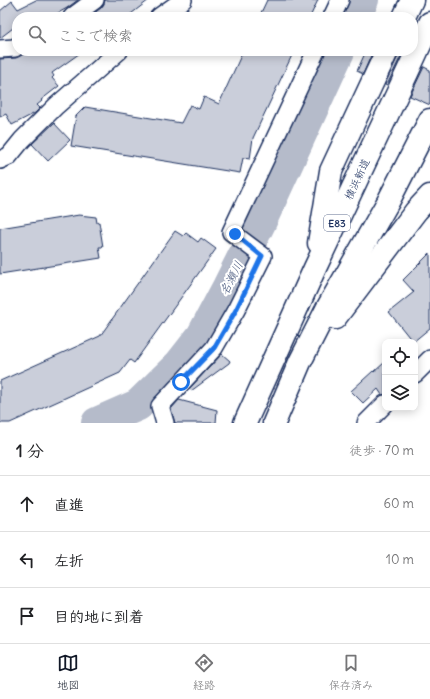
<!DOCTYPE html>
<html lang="ja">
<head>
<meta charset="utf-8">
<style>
	:root { --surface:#fff; --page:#f6f6f6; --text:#202124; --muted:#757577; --line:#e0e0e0; --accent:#111827 }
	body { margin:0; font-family:Delius,"Klee One",sans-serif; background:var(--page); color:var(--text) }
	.controls { position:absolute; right:12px; bottom:12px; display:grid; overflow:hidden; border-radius:8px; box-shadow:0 2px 10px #0003 }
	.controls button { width:36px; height:36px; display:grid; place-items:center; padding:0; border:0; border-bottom:1px solid var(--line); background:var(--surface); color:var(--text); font:20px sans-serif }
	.stop { position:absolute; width:12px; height:12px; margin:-9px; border:3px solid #1a73e8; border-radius:50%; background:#fff }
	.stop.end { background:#1a73e8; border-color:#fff; box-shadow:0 1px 4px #0008 }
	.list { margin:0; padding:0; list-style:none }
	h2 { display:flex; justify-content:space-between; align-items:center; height:52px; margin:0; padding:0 16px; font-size:17px }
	h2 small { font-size:13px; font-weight:400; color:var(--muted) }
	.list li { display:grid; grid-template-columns:26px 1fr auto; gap:12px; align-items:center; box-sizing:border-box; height:56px; padding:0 16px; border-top:1px solid var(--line) }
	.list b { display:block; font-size:15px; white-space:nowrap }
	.list em { font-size:13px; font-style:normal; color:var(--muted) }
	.icon { flex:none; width:22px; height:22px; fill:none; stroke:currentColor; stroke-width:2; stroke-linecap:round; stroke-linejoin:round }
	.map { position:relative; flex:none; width:430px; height:423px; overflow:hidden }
	.search { position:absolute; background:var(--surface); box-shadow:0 2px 10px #0003; left:12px; right:12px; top:12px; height:44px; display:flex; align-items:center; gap:10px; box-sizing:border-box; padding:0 14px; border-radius:16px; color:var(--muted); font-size:15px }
	.sheet { height:220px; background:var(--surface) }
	nav { display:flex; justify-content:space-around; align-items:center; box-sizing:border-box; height:56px; border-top:1px solid var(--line); background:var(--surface); font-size:11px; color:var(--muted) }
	nav a { display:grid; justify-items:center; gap:2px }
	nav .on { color:var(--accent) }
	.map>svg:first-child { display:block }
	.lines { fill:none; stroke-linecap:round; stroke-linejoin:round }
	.river { stroke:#b5bbca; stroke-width:32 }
	.building { fill:#caceda; stroke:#1b2f5e }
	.street-casing { stroke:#1b2f5e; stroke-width:20 }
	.highway-casing { stroke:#1b2f5e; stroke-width:25 }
	.street { stroke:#fff; stroke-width:17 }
	.highway { stroke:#fff; stroke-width:22 }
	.route { stroke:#1a73e8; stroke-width:5 }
	.labels { text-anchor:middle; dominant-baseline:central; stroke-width:4; stroke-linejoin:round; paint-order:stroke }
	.shield { fill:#fff; stroke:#5f6d8e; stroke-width:1 }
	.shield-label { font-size:10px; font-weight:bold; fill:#1b2f5e }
	.street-label { font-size:11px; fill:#1b2f5e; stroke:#fff }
	.water-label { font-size:12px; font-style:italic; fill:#49597e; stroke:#fff }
</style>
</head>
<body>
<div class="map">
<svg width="430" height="423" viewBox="0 0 430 423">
	<rect width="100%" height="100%" fill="#fff"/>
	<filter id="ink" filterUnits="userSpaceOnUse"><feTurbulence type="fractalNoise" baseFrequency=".025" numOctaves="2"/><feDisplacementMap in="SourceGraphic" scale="8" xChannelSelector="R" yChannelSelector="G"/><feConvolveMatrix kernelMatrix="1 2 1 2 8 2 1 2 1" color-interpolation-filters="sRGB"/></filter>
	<g filter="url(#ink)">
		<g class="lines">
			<g class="river">
				<path d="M355,17L363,0"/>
				<path d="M97,423L138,405L180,364L202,336L228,287L260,223L339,51"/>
			</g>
		</g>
		<g class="building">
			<path d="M36,0H78L67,8L51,17H17V25L0,38V11L12,1L18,9Z"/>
			<path d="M105,0H149L127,17H89L101,8L104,4Z"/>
			<path d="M267,0H318L310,17H259Z"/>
			<path d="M25,51H83L52,73L54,76L52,78L59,86L41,100L42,101L37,105L40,108L35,113L12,125L6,114L0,117V59L16,58L22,55Z"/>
			<path d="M243,51H294L253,138L250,159L243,158L240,173L71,146L76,116L85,107L181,123L190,105L199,109L204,97L219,104Z"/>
			<path d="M366,51H373L363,74L357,71Z"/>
			<path d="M399,54L401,56L387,85L385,84Z"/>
			<path d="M424,67L430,70V105L410,96Z"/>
			<path d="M54,123L70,140L48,161L32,144Z"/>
			<path d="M79,215L96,217L97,223L99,222L103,247H99L101,258L0,274V228Z"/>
			<path d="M175,231L183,236L186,233L198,242L201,238L216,249L134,363L130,360L120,373L10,423H0V381L100,336Z"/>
			<path d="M430,253V328L413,342L389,312L414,292L403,280Z"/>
			<path d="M222,354L230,361L229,363L191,391L189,389Z"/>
			<path d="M385,362V394L382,395L378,389L363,403L351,391L373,371L374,372Z"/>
			<path d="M179,400L217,410L216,423H175L171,409Z"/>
		</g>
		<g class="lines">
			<g class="street-casing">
				<g id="street">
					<path d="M72,17L95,0"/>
					<path d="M159,17L183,0"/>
					<path d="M332,17L340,0"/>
					<path d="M0,49L15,48L17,46"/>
					<path d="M0,160L9,156L22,140L56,106L119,51"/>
					<path d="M415,374L430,359"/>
					<path d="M165,423L160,406L214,348L236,310L263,256L231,232L316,51"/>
					<path d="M366,423L385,404"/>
				</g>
			</g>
			<g class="highway-casing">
				<g id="highway">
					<path d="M404,17L412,0"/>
					<path d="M319,243L331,171L387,51"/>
					<path d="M335,318L416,211L430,196"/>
					<path d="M245,423L315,268L407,73L430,23"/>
					<path d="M274,423L300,362L328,307L388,202L430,120"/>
				</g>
			</g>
			<use href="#street" class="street"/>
			<use href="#highway" class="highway"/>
		</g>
	</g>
	<g class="lines" filter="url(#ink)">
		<path class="route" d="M181,382L214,348L236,310L262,256L235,234"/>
	</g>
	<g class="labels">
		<rect class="shield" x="324" y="215" width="26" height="16" rx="3"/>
		<g class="shield-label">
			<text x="337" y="223">E83</text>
		</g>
		<g class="street-label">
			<text transform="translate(357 179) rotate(-65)">横浜新道</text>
		</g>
		<g class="water-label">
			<text transform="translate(231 278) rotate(-63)">名瀬川</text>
		</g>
	</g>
</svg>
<div class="controls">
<button><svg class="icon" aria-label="locate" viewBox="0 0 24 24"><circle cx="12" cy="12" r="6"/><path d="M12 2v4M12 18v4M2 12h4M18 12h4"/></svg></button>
<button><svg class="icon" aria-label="layers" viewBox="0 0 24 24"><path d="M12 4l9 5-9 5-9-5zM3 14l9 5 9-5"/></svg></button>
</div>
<div class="stop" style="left:181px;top:382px"></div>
<div class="stop end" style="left:235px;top:234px"></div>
<div class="search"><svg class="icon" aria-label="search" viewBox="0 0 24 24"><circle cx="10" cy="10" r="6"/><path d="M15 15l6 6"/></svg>ここで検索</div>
</div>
<section class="sheet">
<h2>1 分<small>徒歩 · 70 m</small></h2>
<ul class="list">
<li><svg class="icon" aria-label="ahead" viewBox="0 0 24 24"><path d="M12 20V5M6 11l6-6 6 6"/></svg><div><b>直進</b></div><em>60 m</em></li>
<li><svg class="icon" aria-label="left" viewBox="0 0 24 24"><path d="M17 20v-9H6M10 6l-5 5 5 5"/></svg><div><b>左折</b></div><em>10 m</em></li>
<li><svg class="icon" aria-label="arrive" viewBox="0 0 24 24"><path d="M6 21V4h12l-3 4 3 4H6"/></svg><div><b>目的地に到着</b></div></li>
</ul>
</section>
<nav>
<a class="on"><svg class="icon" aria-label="map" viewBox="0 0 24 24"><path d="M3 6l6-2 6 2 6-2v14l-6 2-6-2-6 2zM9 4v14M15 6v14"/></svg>地図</a>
<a><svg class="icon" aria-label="directions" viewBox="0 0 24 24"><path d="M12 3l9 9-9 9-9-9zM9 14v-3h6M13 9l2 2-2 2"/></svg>経路</a>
<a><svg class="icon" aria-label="saved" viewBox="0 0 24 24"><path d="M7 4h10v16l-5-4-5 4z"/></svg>保存済み</a>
</nav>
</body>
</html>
